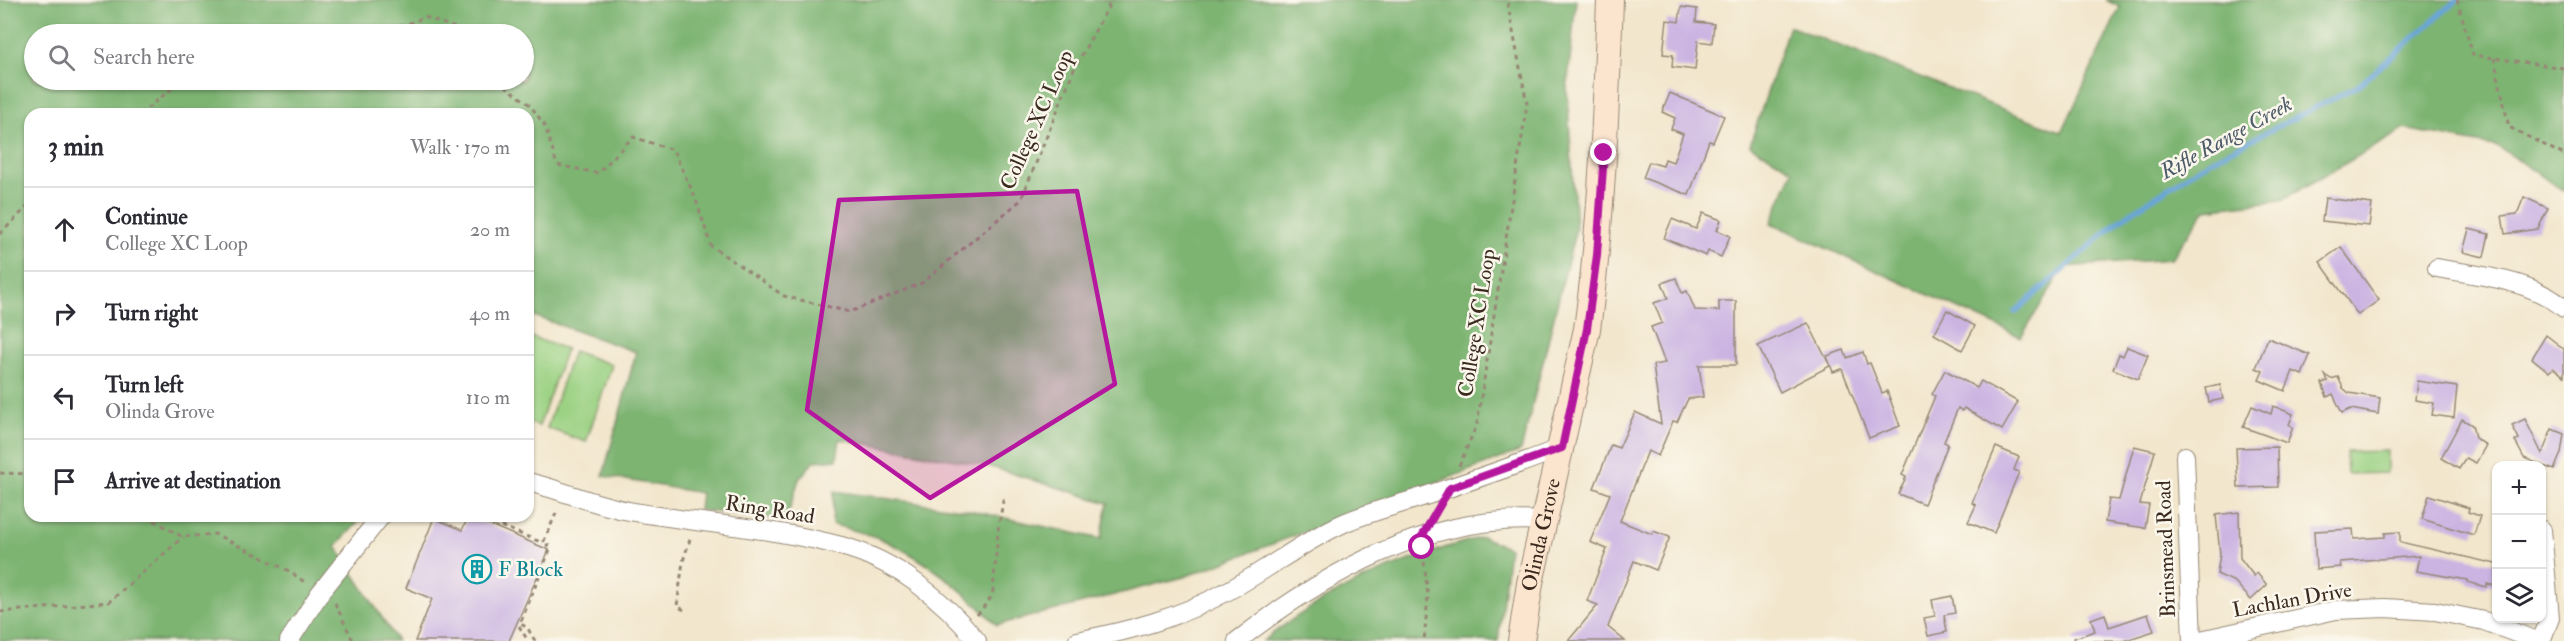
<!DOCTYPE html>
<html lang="en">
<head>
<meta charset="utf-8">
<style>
	:root { --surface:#fff; --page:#f7f7f7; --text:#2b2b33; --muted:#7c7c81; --line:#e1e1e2 }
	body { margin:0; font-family:"IM FELL Double Pica",serif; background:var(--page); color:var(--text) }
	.controls { position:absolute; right:18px; bottom:18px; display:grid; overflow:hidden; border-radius:12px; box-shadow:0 2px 4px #0004 }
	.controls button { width:54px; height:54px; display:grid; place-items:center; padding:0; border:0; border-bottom:2px solid var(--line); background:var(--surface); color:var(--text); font:30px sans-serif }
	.stop { position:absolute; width:18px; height:18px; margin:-14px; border:4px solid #b5179e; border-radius:50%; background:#fff }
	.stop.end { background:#b5179e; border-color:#fff; box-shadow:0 2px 6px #0008 }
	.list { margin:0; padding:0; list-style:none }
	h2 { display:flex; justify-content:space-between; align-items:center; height:78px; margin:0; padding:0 24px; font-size:26px }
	h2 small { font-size:20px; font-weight:400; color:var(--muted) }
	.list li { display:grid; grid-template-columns:39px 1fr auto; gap:18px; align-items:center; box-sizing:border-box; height:84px; padding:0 24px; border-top:2px solid var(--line) }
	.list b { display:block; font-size:22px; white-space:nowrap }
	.list p { margin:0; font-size:20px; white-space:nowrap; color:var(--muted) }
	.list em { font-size:20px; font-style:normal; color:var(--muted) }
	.icon { flex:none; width:33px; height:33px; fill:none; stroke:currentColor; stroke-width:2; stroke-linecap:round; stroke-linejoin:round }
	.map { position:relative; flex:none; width:2564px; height:641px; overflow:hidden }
	.search { position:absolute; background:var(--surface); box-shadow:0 2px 4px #0004; left:24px; top:24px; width:510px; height:66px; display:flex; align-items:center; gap:15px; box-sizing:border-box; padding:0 21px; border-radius:33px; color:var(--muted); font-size:22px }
	.panel { position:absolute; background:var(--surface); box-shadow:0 2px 4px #0004; left:24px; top:108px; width:510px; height:414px; border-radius:18px }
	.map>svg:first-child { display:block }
	.green { fill:#9cd284; stroke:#6c7e51; stroke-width:1.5 }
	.forest { fill:#7db472; stroke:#5c6f48; stroke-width:1.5; fill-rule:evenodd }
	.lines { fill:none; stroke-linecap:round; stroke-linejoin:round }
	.stream { stroke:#69a4d9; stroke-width:5 }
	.building { fill:#cbb4e2 }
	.minor-casing { stroke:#968875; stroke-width:20 }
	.secondary-casing { stroke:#968875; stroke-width:28 }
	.path { stroke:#968875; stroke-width:3; stroke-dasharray:4.5 4.5; stroke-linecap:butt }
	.minor { stroke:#fff; stroke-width:18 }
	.secondary { stroke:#fce5cf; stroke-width:26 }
	.route { stroke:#b5179e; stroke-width:8 }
	.marked { fill:#b5179e; fill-opacity:0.2; stroke:#b5179e; stroke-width:4.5; stroke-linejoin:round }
	.labels { text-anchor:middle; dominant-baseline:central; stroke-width:5; stroke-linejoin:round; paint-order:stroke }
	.street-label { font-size:21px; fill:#3b2a1e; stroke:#fbf7ec }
	.culture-label { font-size:21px; fill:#0d838f; stroke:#fbf7ec; text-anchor:start }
	.water-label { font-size:22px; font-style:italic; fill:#4d5b69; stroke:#fbf7ec }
</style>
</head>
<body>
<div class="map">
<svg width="2564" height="641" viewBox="0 0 2564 641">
	<rect width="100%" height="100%" fill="#fbf7ec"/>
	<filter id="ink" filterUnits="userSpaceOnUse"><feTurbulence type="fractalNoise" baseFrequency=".0167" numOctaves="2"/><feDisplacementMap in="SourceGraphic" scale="12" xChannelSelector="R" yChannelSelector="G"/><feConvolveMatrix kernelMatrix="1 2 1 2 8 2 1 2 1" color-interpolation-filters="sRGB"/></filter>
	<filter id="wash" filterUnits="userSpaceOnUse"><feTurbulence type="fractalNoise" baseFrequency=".008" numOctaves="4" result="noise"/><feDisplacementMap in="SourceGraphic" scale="24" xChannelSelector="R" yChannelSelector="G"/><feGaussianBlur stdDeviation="1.35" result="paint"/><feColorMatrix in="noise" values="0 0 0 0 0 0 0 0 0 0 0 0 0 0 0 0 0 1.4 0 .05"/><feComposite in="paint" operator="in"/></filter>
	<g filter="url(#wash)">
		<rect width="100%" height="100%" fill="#f2e6cc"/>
		<g class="green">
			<path d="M528,336L566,349L539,426L528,422Z"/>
			<path d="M573,351L612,365L586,442L547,428Z"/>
			<path d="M2387,451V473L2347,474L2346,452Z"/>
		</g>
		<g class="forest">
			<path d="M0,0H1576L1567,90L1576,228L1521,451L1184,577L997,625C963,590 927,559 881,539C865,533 848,529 832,524L834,491L969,510L1101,539L1108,503L988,466L840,439L837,459L814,461L799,479L786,520L699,510L701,493L603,476L636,352L528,314V114H30V516H364L336,546L397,641H0ZM34,34H524V80H34Z"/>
			<path d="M2106,0H2564V191L2499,147L2405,129L2282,200L2206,209L2171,259L2064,267L2021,337L1771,223L1793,170L1750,145L1789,26L2062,132L2120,7Z"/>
			<path d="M1482,537L1509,548L1498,641H1263C1328,589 1403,558 1482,537Z"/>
		</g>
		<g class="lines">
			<path class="stream" d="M2015,312L2121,219L2211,160L2358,86L2457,0"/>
		</g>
		<g id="blocks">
			<g class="building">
				<path d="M1681,7L1697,9L1696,22L1714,24L1712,43L1698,41L1695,70L1672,67L1673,55L1663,54L1667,20L1679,22Z"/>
				<path d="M1670,93L1724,116L1713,142L1709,141L1689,195L1643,178L1649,162L1663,166L1665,159L1673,162L1683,134L1671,129L1675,118L1662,112Z"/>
				<path d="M2524,197L2548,208L2538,229L2505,234L2502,216L2517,214Z"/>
				<path d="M2325,198L2372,204L2369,226L2322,221Z"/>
				<path d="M1703,213L1721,220L1717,230L1730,236L1721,257L1708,251L1706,256L1664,238L1672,219L1696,229Z"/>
				<path d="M2469,229L2489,234L2484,257L2463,252Z"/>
				<path d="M2341,247L2379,300L2358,315L2320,262Z"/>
				<path d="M1676,278L1682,293L1687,291L1695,310L1719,311V301H1736V365H1699L1703,397L1688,399L1677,422L1673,421L1658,456L1648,451L1620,521L1652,534L1653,531L1670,537L1656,570L1634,561L1608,627L1625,641H1568L1598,605L1587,601L1607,549L1590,542L1610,494L1594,488L1611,445L1619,448L1635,412L1661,424L1653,365L1665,363L1651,327L1662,323L1654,303L1668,298L1662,283Z"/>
				<path d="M1947,310L1975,326L1962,350L1934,334Z"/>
				<path d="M1808,323L1830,366L1780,392L1758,346Z"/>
				<path d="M2546,335L2564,349V376L2553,368L2549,372L2532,358Z"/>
				<path d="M2268,338L2310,355L2302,375L2293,371L2285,391L2259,380L2263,371L2256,368Z"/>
				<path d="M2127,347L2148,355L2138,379L2113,369L2119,354L2123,356Z"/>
				<path d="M1844,350L1847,358L1863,352L1867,364L1870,363L1882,393L1887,391L1900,426L1869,438L1842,369L1833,372L1827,356Z"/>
				<path d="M1945,370L1977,388L1981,381L2018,402L2002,430L1964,408L1962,411L1958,408L1944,442L1948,444L1924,504L1898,494L1906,477L1902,475L1935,396L1932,394Z"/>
				<path d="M2325,375L2331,379L2338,377L2343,388L2349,393L2380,398L2378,414L2351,409L2342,413L2333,394L2327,397L2322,383L2328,381Z"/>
				<path d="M2417,381L2457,387L2454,418L2432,415L2434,403L2415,400Z"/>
				<path d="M2220,385L2223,399L2209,402L2206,388Z"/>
				<path d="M2252,406L2271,414L2273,406L2293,414L2289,425L2293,427L2287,443L2243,427Z"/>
				<path d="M2462,419L2472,425L2475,438L2486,445L2476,463L2466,458L2459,469L2441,458Z"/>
				<path d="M2525,419L2542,454L2552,429L2564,434L2561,453L2554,470L2524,458L2515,441L2519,439L2512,425Z"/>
				<path d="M2134,446L2155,451L2140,504L2149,505L2145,528L2105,522L2109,499L2119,500Z"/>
				<path d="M1996,447L2019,457L2014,470L2019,472L1994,533L1968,522L1976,505L1972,503Z"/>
				<path d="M2277,447L2278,487L2238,488L2236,448Z"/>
				<path d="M2429,495L2469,508L2468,512L2480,516L2474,535L2422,519Z"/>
				<path d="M2239,512L2240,558L2254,576L2257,573L2267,585L2251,600L2235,582L2217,574L2220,554L2216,515Z"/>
				<path d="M469,516L549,550L509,641H415L432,599L406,588L434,518L462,530Z"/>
				<path d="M2353,529L2354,539L2385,537V533L2400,532V542L2496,564V586L2487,584V587L2467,582V580L2416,571L2419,556L2340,562L2341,567L2316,569L2314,531Z"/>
				<path d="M1952,596L1955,613L1944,615L1947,632L1928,636L1924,618L1935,616L1932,600Z"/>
				<path d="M2105,614L2109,627L2148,614L2154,631L2123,641H2075L2074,638L2095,631L2091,619Z"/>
			</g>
		</g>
	</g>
	<g filter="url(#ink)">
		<use href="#blocks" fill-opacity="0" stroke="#968875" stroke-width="1.5"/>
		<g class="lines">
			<g class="minor-casing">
				<g id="minor">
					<path d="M2437,268C2480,276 2529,279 2564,308"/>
					<path d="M2185,456L2192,641"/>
					<path d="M528,482C562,490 594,505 629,511C699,524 772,527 841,546C895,560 943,599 977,641"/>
					<path d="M289,641L320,593L381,516"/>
					<path d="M1077,641C1129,631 1178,618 1224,593C1266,571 1303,541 1346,522C1373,511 1401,504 1428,495C1473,480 1517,465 1561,448"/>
					<path d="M1237,641C1325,573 1429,513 1544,521"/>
					<path d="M2196,641L2336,610L2385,608L2435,611L2484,621L2537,641"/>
					<path d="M2541,641L2550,618L2542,530"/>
				</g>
			</g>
			<g class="secondary-casing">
				<g id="secondary">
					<path id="s1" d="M1521,641L1530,583L1587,329C1602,220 1606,110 1610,0"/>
				</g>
			</g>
			<g class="path">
				<path d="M2457,0L2473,55L2564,68"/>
				<path d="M236,34L243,31L270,34"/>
				<path d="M319,34L405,25L425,17L458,29L461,34"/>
				<path d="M2494,58L2509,127L2564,155"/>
				<path d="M498,80L530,105L545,126L557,165L598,173L633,137L673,150L695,197L711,246L784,296L850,312L922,283L1021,200L1074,69L1112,0"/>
				<path d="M140,114L183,80"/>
				<path d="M0,234L30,204"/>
				<path d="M1459,466L1477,424L1527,104L1507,0"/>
				<path d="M0,473L30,474"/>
				<path d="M146,516L183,537L215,534L289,571L306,583"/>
				<path d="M476,516L543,543"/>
				<path d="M502,526L506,516"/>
				<path d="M1423,553L1428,596L1424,641"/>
				<path d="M335,603L353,641"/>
				<path d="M684,610L677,606L683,561L690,539"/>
				<path d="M0,612L109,602L183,537"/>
				<path d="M977,615L990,599L993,591L998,531L1004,495"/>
				<path d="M519,626L528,641"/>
				<path d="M535,641L527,627L520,624L551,547L543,543L558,509"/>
			</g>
			<use href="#minor" class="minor"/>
			<use href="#secondary" class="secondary"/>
		</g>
	</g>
	<g class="lines" filter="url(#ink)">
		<path class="route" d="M1422,547L1421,538L1450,488L1562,448L1587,329L1597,255L1604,153"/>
	</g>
	<path class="marked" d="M1077,191L1115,384L930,498L807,410L839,200Z"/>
	<defs>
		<g id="building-ring" transform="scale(1.5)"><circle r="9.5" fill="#fbf7ec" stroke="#0f9aa8" stroke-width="1.5"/><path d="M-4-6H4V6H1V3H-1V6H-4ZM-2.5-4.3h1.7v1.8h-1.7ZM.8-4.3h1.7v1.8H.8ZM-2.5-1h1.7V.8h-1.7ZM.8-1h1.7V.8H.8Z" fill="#0f9aa8"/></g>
	</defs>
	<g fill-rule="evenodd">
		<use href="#building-ring" x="477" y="569"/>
	</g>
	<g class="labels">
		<g class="street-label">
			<text transform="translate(1037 120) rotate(-66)">College XC Loop</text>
			<text transform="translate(1477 323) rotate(-81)">College XC Loop</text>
			<text transform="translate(770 510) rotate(9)">Ring Road</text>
			<text stroke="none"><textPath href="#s1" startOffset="108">Olinda Grove</textPath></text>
			<text transform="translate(2166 549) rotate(-92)">Brinsmead Road</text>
			<text transform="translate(2292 600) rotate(-10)">Lachlan Drive</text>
		</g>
		<g class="culture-label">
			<text x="498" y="569">F Block</text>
		</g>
		<g class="water-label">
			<text transform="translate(2226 138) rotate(-29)">Rifle Range Creek</text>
		</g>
	</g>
</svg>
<div class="controls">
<button>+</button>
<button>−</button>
<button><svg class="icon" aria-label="layers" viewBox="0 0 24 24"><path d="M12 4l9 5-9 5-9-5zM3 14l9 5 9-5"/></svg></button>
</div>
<div class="stop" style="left:1422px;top:547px"></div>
<div class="stop end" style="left:1604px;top:153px"></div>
<div class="search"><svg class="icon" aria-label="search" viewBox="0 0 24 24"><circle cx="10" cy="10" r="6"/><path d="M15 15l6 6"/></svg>Search here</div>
<section class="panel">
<h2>3 min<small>Walk · 170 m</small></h2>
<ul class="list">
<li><svg class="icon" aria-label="ahead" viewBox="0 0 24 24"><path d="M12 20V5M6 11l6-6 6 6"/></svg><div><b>Continue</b><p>College XC Loop</p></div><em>20 m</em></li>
<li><svg class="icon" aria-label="right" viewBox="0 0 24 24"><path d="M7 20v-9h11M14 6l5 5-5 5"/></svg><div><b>Turn right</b></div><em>40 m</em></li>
<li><svg class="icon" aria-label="left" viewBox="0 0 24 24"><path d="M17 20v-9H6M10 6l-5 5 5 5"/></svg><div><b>Turn left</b><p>Olinda Grove</p></div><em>110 m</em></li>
<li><svg class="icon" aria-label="arrive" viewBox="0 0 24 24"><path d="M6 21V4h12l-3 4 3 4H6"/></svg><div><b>Arrive at destination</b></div></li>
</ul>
</section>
</div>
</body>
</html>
